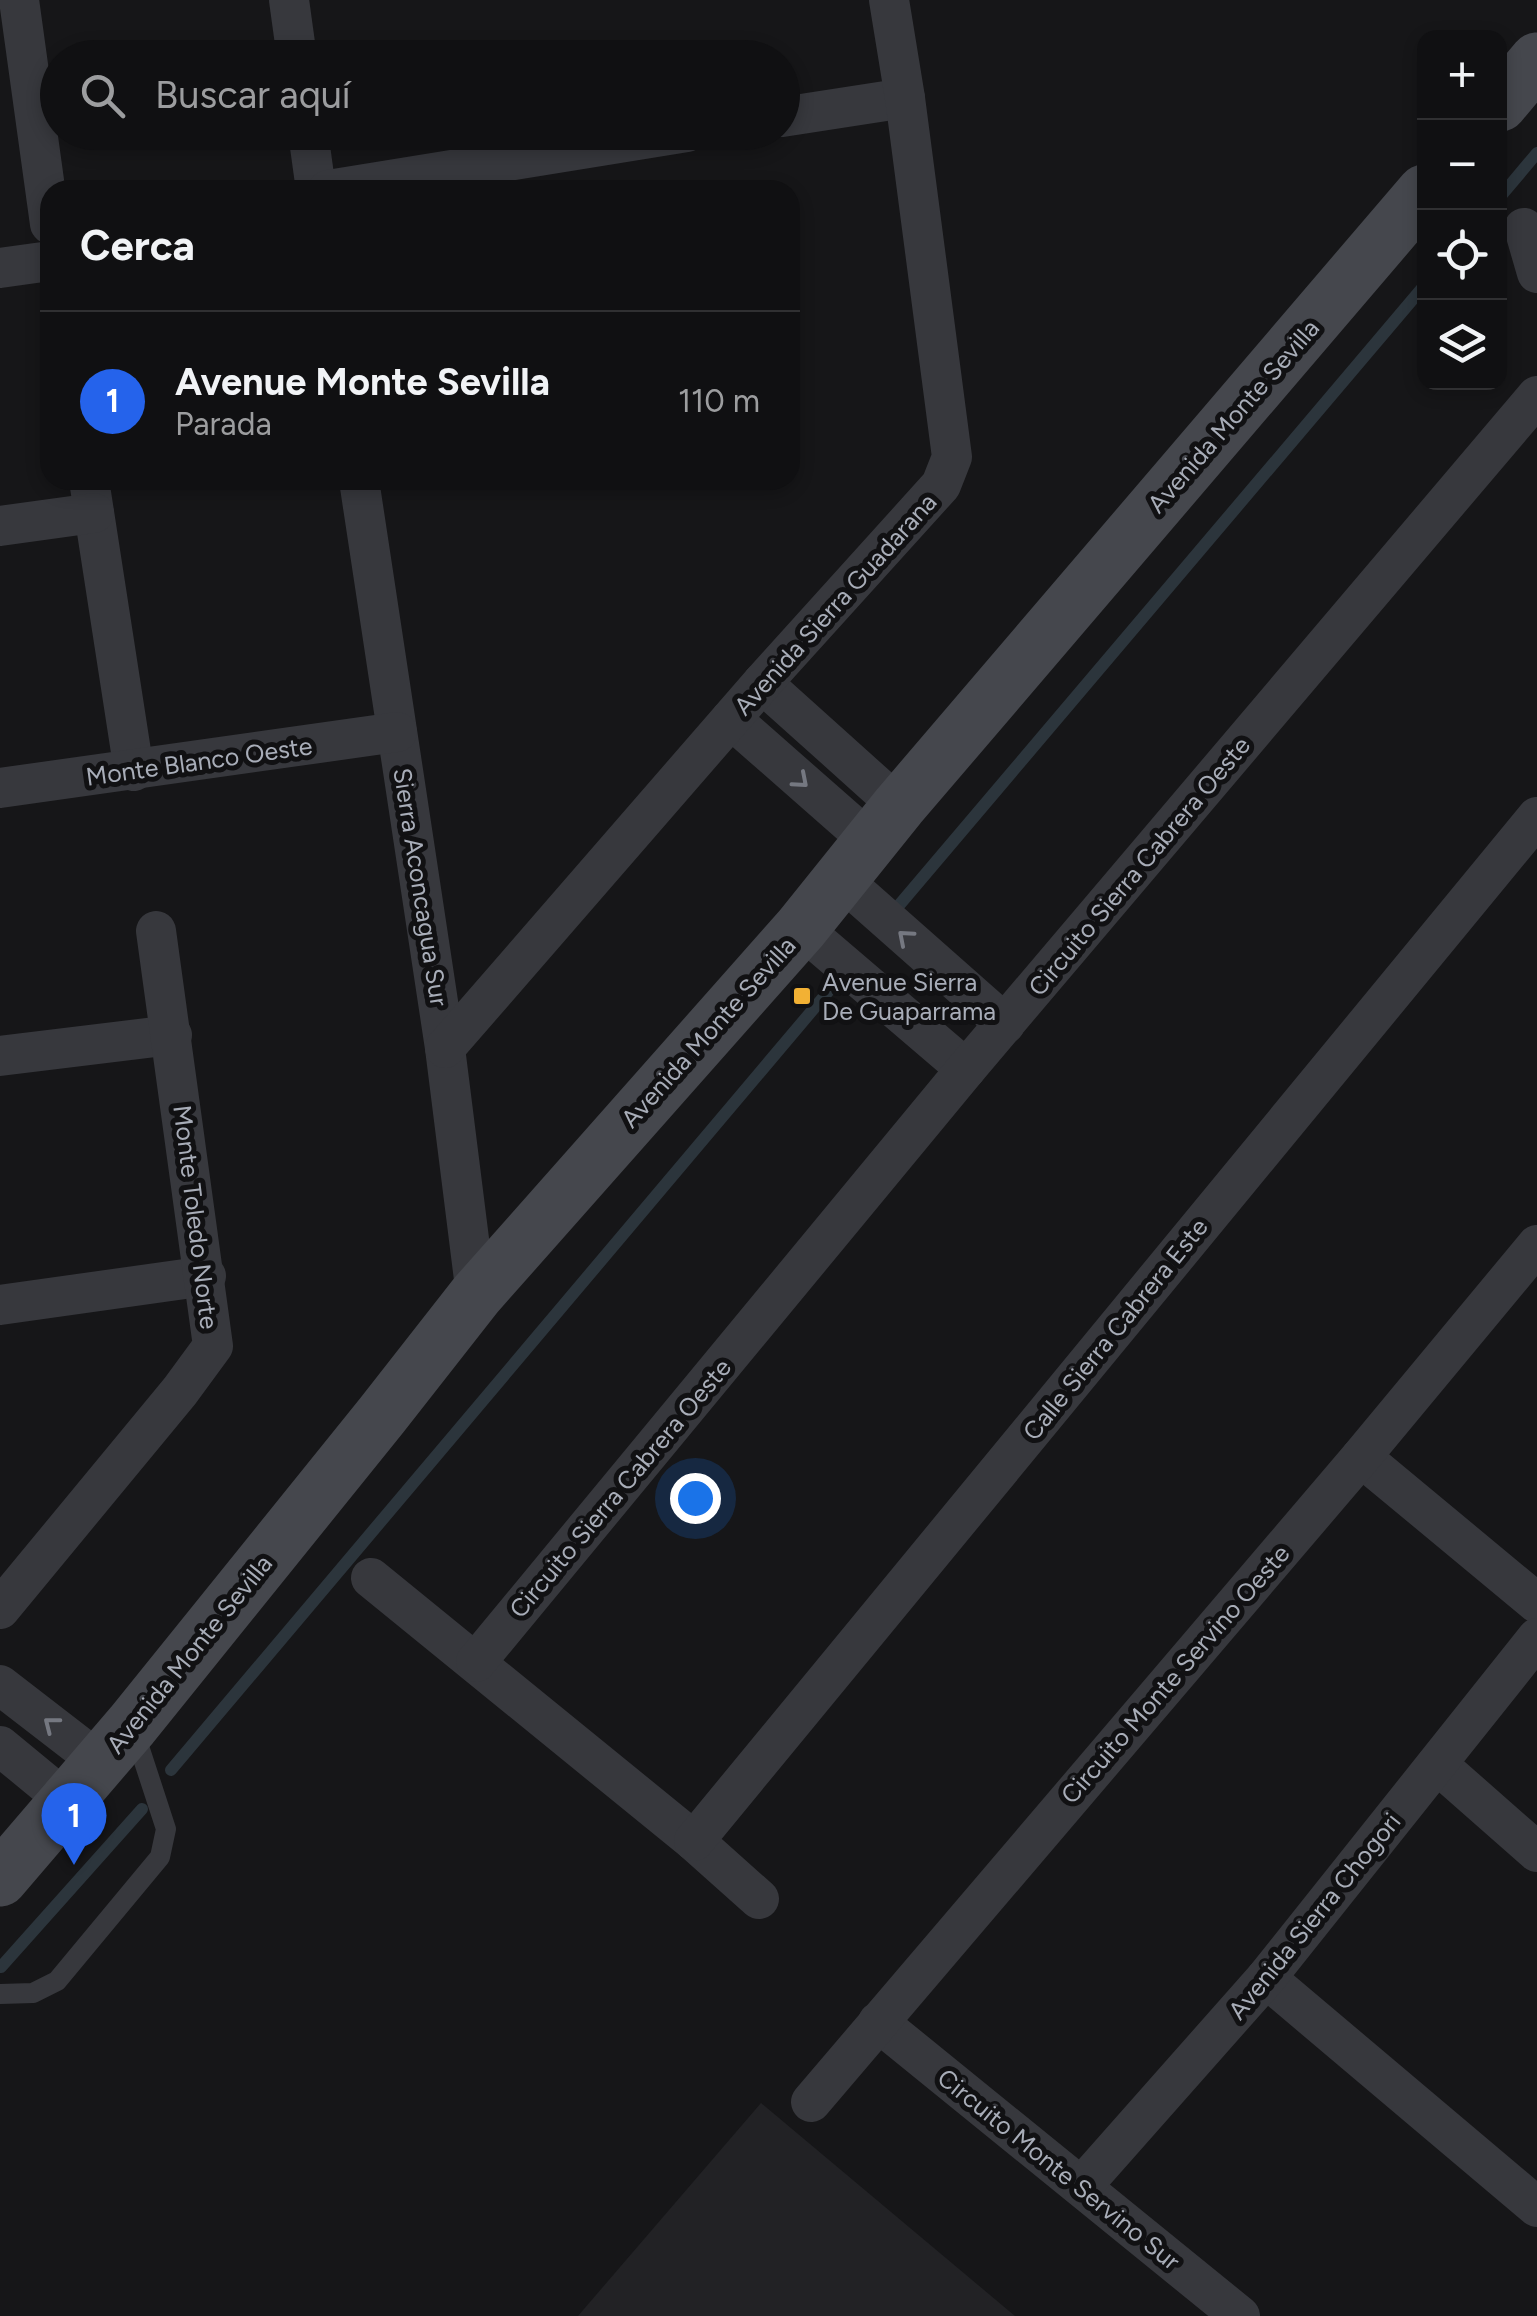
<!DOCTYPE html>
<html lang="es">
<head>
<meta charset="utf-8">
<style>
	:root { --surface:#101012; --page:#19191b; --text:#f1f3f6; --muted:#9c9d9f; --line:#303032; --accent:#2563eb }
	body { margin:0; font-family:Figtree,sans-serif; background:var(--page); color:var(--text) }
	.controls { position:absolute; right:30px; top:30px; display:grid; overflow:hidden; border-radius:20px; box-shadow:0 5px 15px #0003 }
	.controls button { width:90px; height:90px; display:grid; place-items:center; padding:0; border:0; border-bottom:2px solid var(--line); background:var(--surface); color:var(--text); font:50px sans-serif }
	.you { position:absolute; left:695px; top:1498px; width:35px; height:35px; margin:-25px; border:8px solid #fff; border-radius:50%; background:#1a73e8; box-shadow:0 0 0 15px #1a73e833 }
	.badge { display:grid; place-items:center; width:65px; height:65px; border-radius:50%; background:var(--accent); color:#fff; font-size:32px; font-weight:700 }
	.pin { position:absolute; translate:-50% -82px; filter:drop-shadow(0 2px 5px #0008) }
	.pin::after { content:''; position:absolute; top:52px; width:35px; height:30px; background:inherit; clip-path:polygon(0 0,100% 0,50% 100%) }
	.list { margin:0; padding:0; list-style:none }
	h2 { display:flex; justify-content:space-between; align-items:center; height:130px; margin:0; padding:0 40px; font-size:42px }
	h2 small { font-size:32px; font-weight:400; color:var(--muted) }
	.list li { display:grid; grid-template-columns:65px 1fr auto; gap:30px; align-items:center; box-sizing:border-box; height:180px; padding:0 40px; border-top:2px solid var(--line) }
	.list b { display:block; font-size:38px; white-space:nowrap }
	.list p { margin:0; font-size:32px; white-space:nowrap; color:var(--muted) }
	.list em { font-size:32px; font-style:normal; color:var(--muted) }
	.icon { flex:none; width:55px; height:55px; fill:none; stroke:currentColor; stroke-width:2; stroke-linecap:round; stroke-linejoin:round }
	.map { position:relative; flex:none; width:1537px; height:2316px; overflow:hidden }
	.search { position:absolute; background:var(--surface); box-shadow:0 5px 15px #0003; left:40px; top:40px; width:760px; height:110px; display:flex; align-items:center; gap:25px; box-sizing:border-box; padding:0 35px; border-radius:55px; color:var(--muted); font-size:38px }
	.panel { position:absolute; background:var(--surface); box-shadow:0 5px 15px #0003; left:40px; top:180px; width:760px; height:310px; border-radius:30px }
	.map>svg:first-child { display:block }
	.built { fill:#222225 }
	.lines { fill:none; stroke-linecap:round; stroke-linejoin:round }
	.stream { stroke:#2c353c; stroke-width:12 }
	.lane { stroke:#37383d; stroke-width:20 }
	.street { stroke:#37383d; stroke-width:40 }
	.secondary { stroke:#45474d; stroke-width:55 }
	.oneway { stroke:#757881 }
	.poi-dot { fill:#f2b134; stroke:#111113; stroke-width:4 }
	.labels { text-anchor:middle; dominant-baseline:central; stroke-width:10; stroke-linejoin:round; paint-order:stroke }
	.street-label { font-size:25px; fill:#a8adb8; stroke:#111113 }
	.poi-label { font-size:25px; fill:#a8adb8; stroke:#111113; text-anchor:start }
</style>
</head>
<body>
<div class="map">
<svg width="1537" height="2316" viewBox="0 0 1537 2316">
	<rect width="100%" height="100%" fill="#161618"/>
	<path class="built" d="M761,2103L1015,2316H578Z"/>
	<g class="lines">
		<g class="stream">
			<path d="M1500,197L1537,153"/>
			<path d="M895,910L1424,286"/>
			<path d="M171,1770L832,987"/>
			<path d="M1,1967L142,1809"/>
		</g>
		<path class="lane" d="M0,1994L33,1993L57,1981L160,1857L166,1829L134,1731"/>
		<g class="street">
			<path d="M19,0L50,224"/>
			<path d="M289,0L297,58"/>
			<path d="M782,117L905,98"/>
			<path d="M308,132L316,190"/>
			<path d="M328,190L687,132"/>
			<path d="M1524,228L1537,273"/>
			<path d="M0,268L50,261"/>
			<path d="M89,480L134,771"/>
			<path d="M359,480L445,1048L476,1295"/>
			<path d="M0,526L94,513"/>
			<path d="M762,683L899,806"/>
			<path d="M731,719L871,842"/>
			<path d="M0,788L397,732"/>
			<path d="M841,879L1005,1024"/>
			<path d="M801,928L966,1069"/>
			<path d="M445,1048L762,683L941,485L952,457L905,98L889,0"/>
			<path d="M0,1056L172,1035"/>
			<path d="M0,1305L206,1276"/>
			<path d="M1361,1457L1537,1603"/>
			<path d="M371,1578L694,1841L759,1899"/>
			<path d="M0,1609L180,1391L213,1346L156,931"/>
			<path d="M476,1662L966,1069L1537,396"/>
			<path d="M0,1685L101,1763"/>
			<path d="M0,1746L68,1802"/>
			<path d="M1437,1764L1537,1852"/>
			<path d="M694,1841L1537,817"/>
			<path d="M1266,1978L1537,2207"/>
			<path d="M878,2022L1240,2316"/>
			<path d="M811,2102L1361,1457L1537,1245"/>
			<path d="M1082,2186L1266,1978L1537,1638"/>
		</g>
		<g class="secondary">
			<path d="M1500,104L1537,60"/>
			<path d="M0,1879L132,1725L382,1415L476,1295L801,928L899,806L1424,192"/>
		</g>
	</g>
	<defs><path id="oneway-chevron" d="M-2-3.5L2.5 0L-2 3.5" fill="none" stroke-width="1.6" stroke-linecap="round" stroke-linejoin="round" transform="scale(2.5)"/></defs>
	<g class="oneway">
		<use href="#oneway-chevron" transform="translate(801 781) rotate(41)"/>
		<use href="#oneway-chevron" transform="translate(905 937) rotate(-139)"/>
		<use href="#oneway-chevron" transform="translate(51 1724) rotate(-142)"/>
	</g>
	<rect class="poi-dot" x="792" y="986" width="20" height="20" rx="5"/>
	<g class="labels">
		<g class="street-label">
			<text transform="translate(1233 416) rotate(-49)">Avenida Monte Sevilla</text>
			<text transform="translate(835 604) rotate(-48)">Avenida Sierra Guadarana</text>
			<text transform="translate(199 761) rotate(-8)">Monte Blanco Oeste</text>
			<text transform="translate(1139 866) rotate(-50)">Circuito Sierra Cabrera Oeste</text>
			<text transform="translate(421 887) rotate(81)">Sierra Aconcagua Sur</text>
			<text transform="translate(708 1032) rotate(-48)">Avenida Monte Sevilla</text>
			<text transform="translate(196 1217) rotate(83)">Monte Toledo Norte</text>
			<text transform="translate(1115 1329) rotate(-51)">Calle Sierra Cabrera Este</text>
			<text transform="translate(620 1488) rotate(-50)">Circuito Sierra Cabrera Oeste</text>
			<text transform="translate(189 1654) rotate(-51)">Avenida Monte Sevilla</text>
			<text transform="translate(1175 1674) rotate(-49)">Circuito Monte Servino Oeste</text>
			<text transform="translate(1314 1916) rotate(-51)">Avenida Sierra Chogori</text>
			<text transform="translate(1059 2169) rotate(39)">Circuito Monte Servino Sur</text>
		</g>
		<g class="poi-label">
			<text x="822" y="982">Avenue Sierra<tspan x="822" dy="29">De Guaparrama</tspan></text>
		</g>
	</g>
</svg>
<div class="controls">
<button>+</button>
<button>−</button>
<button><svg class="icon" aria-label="locate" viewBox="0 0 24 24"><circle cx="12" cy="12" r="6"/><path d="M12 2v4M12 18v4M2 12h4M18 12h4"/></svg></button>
<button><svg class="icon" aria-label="layers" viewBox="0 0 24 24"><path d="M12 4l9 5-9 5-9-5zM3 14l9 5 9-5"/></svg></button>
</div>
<div class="you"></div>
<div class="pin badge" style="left:74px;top:1865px">1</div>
<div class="search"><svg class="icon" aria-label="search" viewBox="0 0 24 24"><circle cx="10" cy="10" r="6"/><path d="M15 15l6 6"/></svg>Buscar aquí</div>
<section class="panel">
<h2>Cerca<small></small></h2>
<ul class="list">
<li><span class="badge">1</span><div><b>Avenue Monte Sevilla</b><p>Parada</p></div><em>110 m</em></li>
</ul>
</section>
</div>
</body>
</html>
